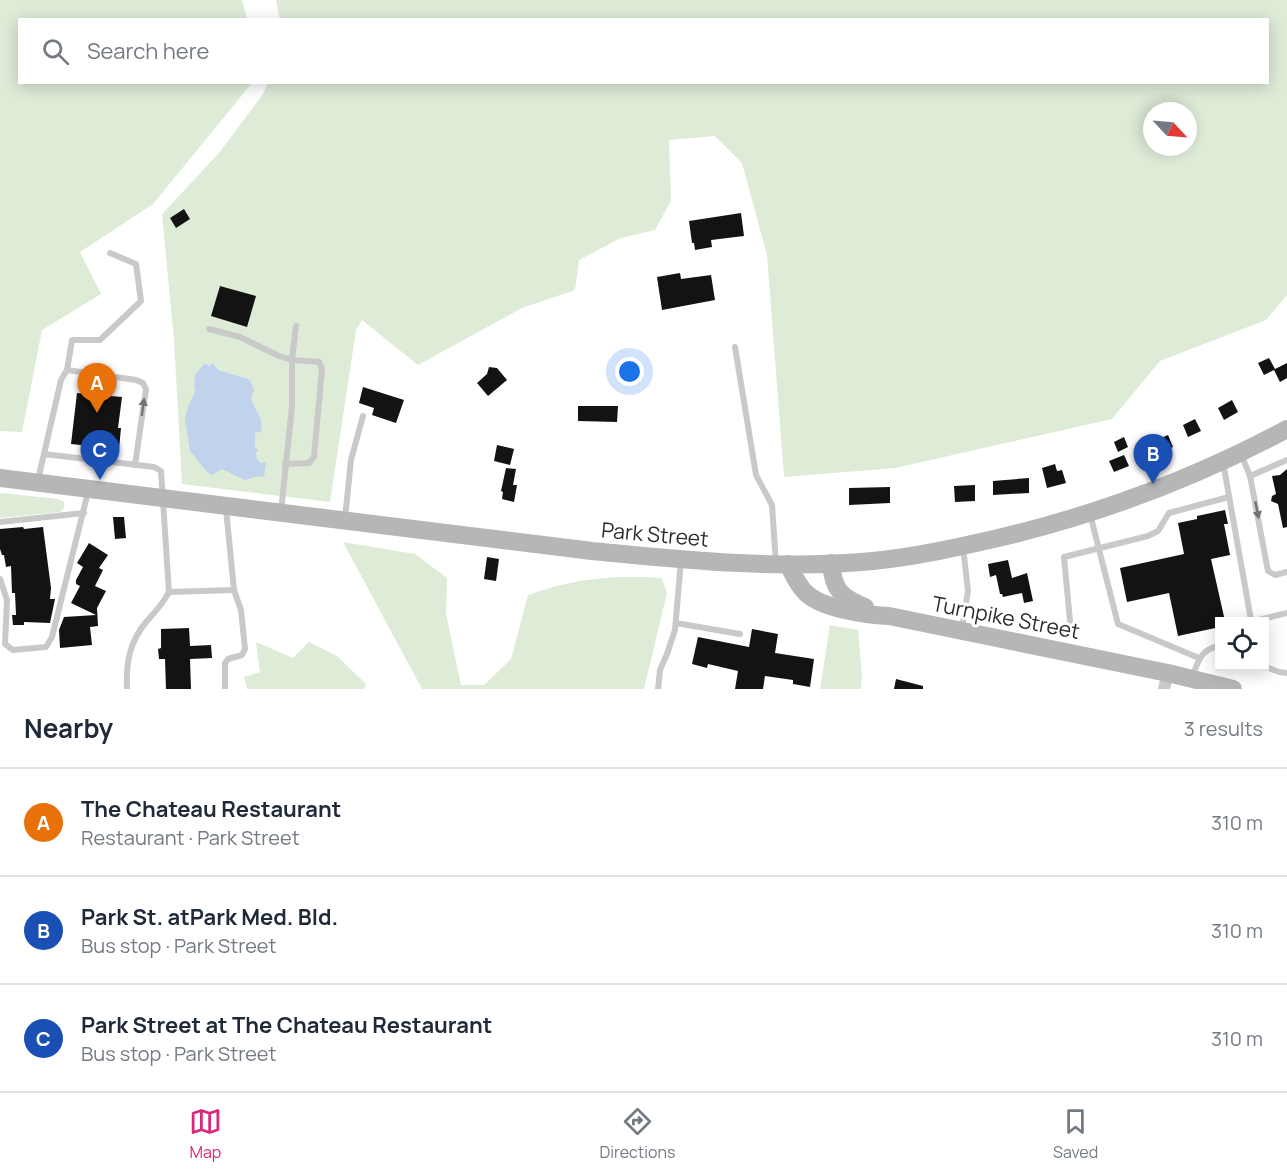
<!DOCTYPE html>
<html lang="en">
<head>
<meta charset="utf-8">
<style>
	:root { --surface:#fff; --page:#f2f2f3; --text:#1f2937; --muted:#747a83; --line:#e0e1e3; --accent:#db2777 }
	body { margin:0; font-family:Manrope,sans-serif; background:var(--page); color:var(--text) }
	.controls { position:absolute; right:18px; bottom:18px; display:grid; overflow:hidden; border-radius:0px; box-shadow:0 3px 15px #0003 }
	.controls button { width:54px; height:54px; display:grid; place-items:center; padding:0; border:0; border-bottom:2px solid var(--line); background:var(--surface); color:var(--text); font:30px sans-serif }
	.compass { position:absolute; left:1143px; top:102px; width:54px; height:54px; border-radius:50%; background:var(--surface); box-shadow:0 3px 15px #0003; rotate:116deg }
	.you { position:absolute; left:630px; top:372px; width:21px; height:21px; margin:-15px; border:4px solid #fff; border-radius:50%; background:#1a73e8; box-shadow:0 0 0 9px #1a73e833 }
	.badge { display:grid; place-items:center; width:39px; height:39px; border-radius:50%; background:var(--accent); color:#fff; font-size:20px; font-weight:700 }
	.pin { position:absolute; translate:-50% -50px; filter:drop-shadow(0 2px 3px #0008) }
	.pin::after { content:''; position:absolute; top:32px; width:21px; height:18px; background:inherit; clip-path:polygon(0 0,100% 0,50% 100%) }
	.list { margin:0; padding:0; list-style:none }
	h2 { display:flex; justify-content:space-between; align-items:center; height:78px; margin:0; padding:0 24px; font-size:26px }
	h2 small { font-size:20px; font-weight:400; color:var(--muted) }
	.list li { display:grid; grid-template-columns:39px 1fr auto; gap:18px; align-items:center; box-sizing:border-box; height:108px; padding:0 24px; border-top:2px solid var(--line) }
	.list b { display:block; font-size:22px; white-space:nowrap }
	.list p { margin:0; font-size:20px; white-space:nowrap; color:var(--muted) }
	.list em { font-size:20px; font-style:normal; color:var(--muted) }
	.icon { flex:none; width:33px; height:33px; fill:none; stroke:currentColor; stroke-width:2; stroke-linecap:round; stroke-linejoin:round }
	.map { position:relative; flex:none; width:1287px; height:689px; overflow:hidden }
	.search { position:absolute; background:var(--surface); box-shadow:0 3px 15px #0003; left:18px; right:18px; top:18px; height:66px; display:flex; align-items:center; gap:15px; box-sizing:border-box; padding:0 21px; border-radius:0px; color:var(--muted); font-size:22px }
	.sheet { height:402px; background:var(--surface) }
	nav { display:flex; justify-content:space-around; align-items:center; box-sizing:border-box; height:84px; border-top:2px solid var(--line); background:var(--surface); font-size:16px; color:var(--muted) }
	nav a { display:grid; justify-items:center; gap:3px }
	nav .on { color:var(--accent) }
	.map>svg:first-child { display:block }
	.green { fill:#ddebd7; fill-rule:evenodd }
	.water { fill:#c1d2ed }
	.building { fill:#131313 }
	.lines { fill:none; stroke-linecap:round; stroke-linejoin:round }
	.lane { stroke:#c9c9c9; stroke-width:6 }
	.street { stroke:#c9c9c9; stroke-width:12 }
	.secondary { stroke:#b6b6b6; stroke-width:18 }
	.oneway { fill:#737373 }
	.labels { text-anchor:middle; dominant-baseline:central; stroke-width:6; stroke-linejoin:round; paint-order:stroke }
	.street-label { font-size:21px; fill:#2c2c2c; stroke:#fff }
</style>
</head>
<body>
<div class="map">
<svg width="1287" height="689" viewBox="0 0 1287 689">
	<rect width="100%" height="100%" fill="#fff"/>
	<g class="green">
		<path d="M0,0H242L247,19L20,20V82L252,83L153,204L80,252L101,294L42,330L22,432L0,431Z"/>
		<path d="M276,0H1287V295L1266,320L1160,361L1112,419L895,468L784,477L767,255L742,163L715,136L669,140L671,201L655,230L621,238L579,260L575,290L522,308L418,365L362,320L356,330L330,502L182,484L174,340L162,214L219,153L263,94L268,83L1268,82V20H280ZM1152,111H1188V147H1152Z"/>
		<path d="M2,493L58,499L64,502V508L60,512L0,518V494Z"/>
		<path d="M343,542L415,554L447,578L446,614L461,685H484L511,659L528,595C576,578 611,575 662,578L667,593L644,689H422Z"/>
		<path d="M830,625L858,630L862,675L861,689H820Z"/>
		<path d="M256,642L293,658L309,642L337,656L366,684L364,689H247L244,677L260,672Z"/>
	</g>
	<path class="water" d="M213,363L218,370L248,379L251,382L254,391C246,401 259,410 261,421C262,425 261,428 262,431L255,433V447L258,450L256,453L257,459L261,463L266,462L264,477L258,476L245,480L222,469L212,475C202,469 198,459 190,451L185,419L188,407L195,392L194,385L195,375L204,364L210,366Z"/>
	<g class="building">
		<path d="M184,209L190,219L176,228L170,218Z"/>
		<path d="M741,213L744,236L711,240L712,247L695,250L694,243H692L689,221Z"/>
		<path d="M680,273L681,279L711,275L715,300L662,310L657,277Z"/>
		<path d="M220,286L256,296L247,327L211,316Z"/>
		<path d="M1269,358L1275,369L1287,363V378L1280,382L1274,370L1264,375L1258,363Z"/>
		<path d="M489,367L497,368L507,380L488,396L477,383L487,374Z"/>
		<path d="M363,387L404,400L396,423L372,415L374,408L359,403Z"/>
		<path d="M77,393L122,397L118,428H121L119,449L71,444Z"/>
		<path d="M1232,400L1238,412L1224,420L1218,408Z"/>
		<path d="M578,406H618L617,422L578,421Z"/>
		<path d="M1195,419L1201,431L1188,437L1183,425Z"/>
		<path d="M1168,435L1173,447L1151,456L1145,445Z"/>
		<path d="M1124,437L1128,447L1118,452L1114,442Z"/>
		<path d="M497,445L514,449L510,465L494,461Z"/>
		<path d="M1124,455L1129,466L1114,472L1109,461Z"/>
		<path d="M1055,464L1057,471L1062,470L1066,483L1047,488L1042,468Z"/>
		<path d="M506,468L516,469L513,485H517L514,502L502,499L503,492L501,491Z"/>
		<path d="M1287,469V527L1283,528L1278,504L1271,501L1272,496L1276,494L1272,476L1280,475Z"/>
		<path d="M1029,478V493L993,495V481Z"/>
		<path d="M975,485V501L955,502L954,486Z"/>
		<path d="M890,487V503L849,505V488Z"/>
		<path d="M1225,510L1228,524H1224L1230,555L1211,559L1225,621H1220V627L1178,636L1169,593L1127,602L1120,568L1184,554L1178,523L1197,519V516Z"/>
		<path d="M113,517H124L126,538L115,539Z"/>
		<path d="M23,527L24,529L43,527L51,588L50,599H55L50,623L24,622V625H13L12,615H16L15,593H12L11,566L6,567L4,555H2L0,549V529Z"/>
		<path d="M89,543L108,555L99,568L103,570L95,586L106,591L97,608L98,626L90,627L92,645L60,648L59,630L64,617L96,615L71,603L80,586L76,584V580L83,567L77,563Z"/>
		<path d="M487,557L499,559L496,581L484,579Z"/>
		<path d="M1008,560L1012,578L1027,573L1033,601L1024,603L1022,593L1003,597L1002,594H1000L996,575L990,577L988,564Z"/>
		<path d="M189,628L190,646L211,645L212,658L190,659L191,689H166L165,659H159L158,649L161,648V629Z"/>
		<path d="M752,629L778,634L775,653L814,659L810,687L793,684V680L765,676L763,689H735L738,671L708,664L707,668L692,664L698,637L749,647Z"/>
		<path d="M896,679L923,686V689H894Z"/>
	</g>
	<g class="lines">
		<g class="lane">
			<path d="M209,329L240,337L279,356L292,360V406L281,512"/>
			<path d="M735,347L756,475L772,505L776,564"/>
			<path d="M67,370L72,340H100L141,301L136,264L110,253"/>
			<path d="M44,454L154,467L161,471L169,592L234,590L226,509"/>
			<path d="M1241,454L1250,476L1268,571L1275,575L1287,572"/>
			<path d="M1223,462L1251,620"/>
			<path d="M285,464L309,463L314,457L322,369L319,362L292,360L296,326"/>
			<path d="M1250,476L1287,460"/>
			<path d="M38,480L61,380L67,370L136,380L143,383L146,389L135,465"/>
			<path d="M1090,514L1118,624L1199,658"/>
			<path d="M345,519L351,460L363,416"/>
			<path d="M0,522L84,513"/>
			<path d="M0,579L7,600L5,644L13,650L46,647L52,637L88,492"/>
			<path d="M1070,621L1064,557L1148,536L1158,531L1169,513L1229,497"/>
			<path d="M1250,622L1287,613"/>
			<path d="M676,623L740,634"/>
			<path d="M962,629L968,591L963,547"/>
			<path d="M1263,666L1279,672L1287,673"/>
			<path d="M1192,678C1198,662 1200,649 1220,646"/>
			<path d="M127,689C126,663 129,643 146,622C155,612 163,604 169,592"/>
			<path d="M225,689V663L228,659L242,655L245,649L241,610L234,590"/>
			<path d="M658,689L660,670L667,654L675,630L681,560"/>
		</g>
		<path class="street" d="M1164,689L1168,673"/>
		<g class="secondary">
			<path d="M0,478L592,551C685,560 779,570 873,561C914,557 954,548 994,539C1097,515 1194,479 1287,429"/>
			<path d="M831,563C833,590 841,597 865,607"/>
			<path d="M788,564C793,574 797,584 805,592C821,609 867,615 889,616L1168,673L1233,689"/>
		</g>
	</g>
	<defs><path id="oneway-solid" d="M-6-.8H1V-3.2L6.5 0L1 3.2V.8H-6Z" transform="scale(1.5)"/></defs>
	<g class="oneway">
		<use href="#oneway-solid" transform="translate(143 407) rotate(-82)"/>
		<use href="#oneway-solid" transform="translate(1257 510) rotate(79)"/>
	</g>
	<g class="labels">
		<g class="street-label">
			<text transform="translate(655 534) rotate(5)">Park Street</text>
			<text transform="translate(1006 617) rotate(11)">Turnpike Street</text>
		</g>
	</g>
</svg>
<div class="controls">
<button><svg class="icon" aria-label="locate" viewBox="0 0 24 24"><circle cx="12" cy="12" r="6"/><path d="M12 2v4M12 18v4M2 12h4M18 12h4"/></svg></button>
</div>
<svg class="compass" viewBox="-18 -18 36 36"><path d="M0-13l5 13h-10z" fill="#e53935"/><path d="M0 13l5-13h-10z" fill="#747a83"/></svg>
<div class="you"></div>
<div class="pin badge" style="left:97px;top:413px;background:#e8710a">A</div>
<div class="pin badge" style="left:1153px;top:484px;background:#1a4fb4">B</div>
<div class="pin badge" style="left:100px;top:480px;background:#1a4fb4">C</div>
<div class="search"><svg class="icon" aria-label="search" viewBox="0 0 24 24"><circle cx="10" cy="10" r="6"/><path d="M15 15l6 6"/></svg>Search here</div>
</div>
<section class="sheet">
<h2>Nearby<small>3 results</small></h2>
<ul class="list">
<li><span class="badge" style="background:#e8710a">A</span><div><b>The Chateau Restaurant</b><p>Restaurant · Park Street</p></div><em>310 m</em></li>
<li><span class="badge" style="background:#1a4fb4">B</span><div><b>Park St. atPark Med. Bld.</b><p>Bus stop · Park Street</p></div><em>310 m</em></li>
<li><span class="badge" style="background:#1a4fb4">C</span><div><b>Park Street at The Chateau Restaurant</b><p>Bus stop · Park Street</p></div><em>310 m</em></li>
</ul>
</section>
<nav>
<a class="on"><svg class="icon" aria-label="map" viewBox="0 0 24 24"><path d="M3 6l6-2 6 2 6-2v14l-6 2-6-2-6 2zM9 4v14M15 6v14"/></svg>Map</a>
<a><svg class="icon" aria-label="directions" viewBox="0 0 24 24"><path d="M12 3l9 9-9 9-9-9zM9 14v-3h6M13 9l2 2-2 2"/></svg>Directions</a>
<a><svg class="icon" aria-label="saved" viewBox="0 0 24 24"><path d="M7 4h10v16l-5-4-5 4z"/></svg>Saved</a>
</nav>
</body>
</html>
